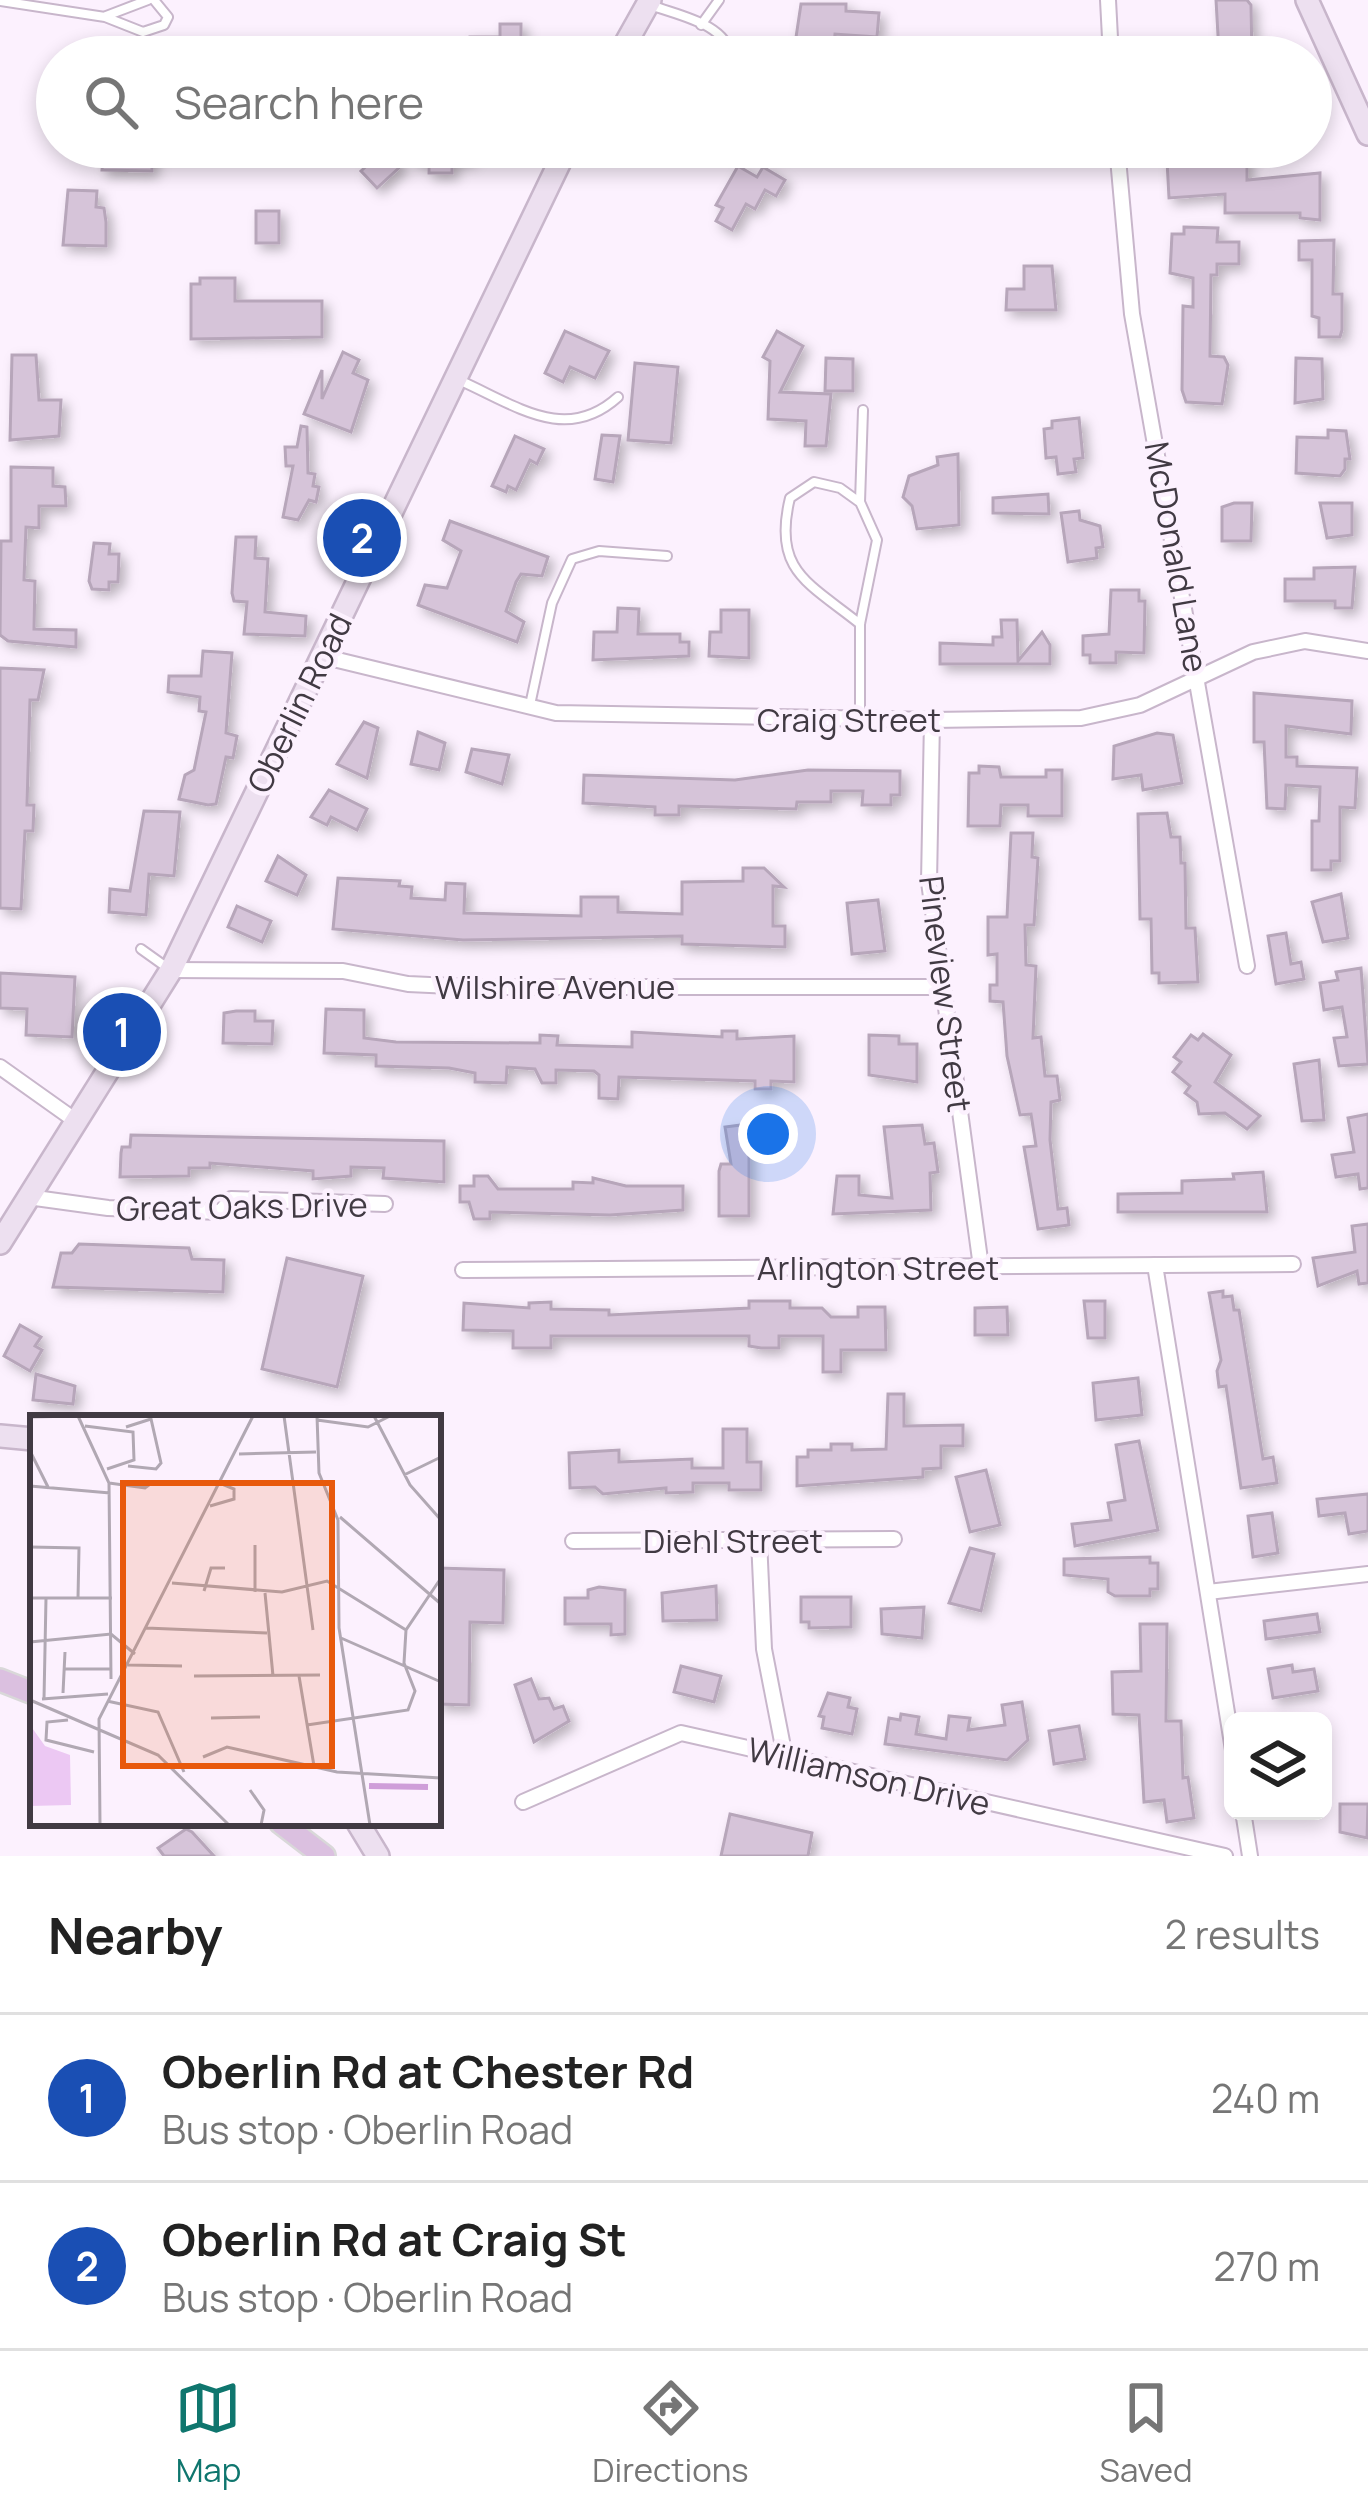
<!DOCTYPE html>
<html lang="en">
<head>
<meta charset="utf-8">
<style>
	:root { --surface:#fff; --page:#f2f2f2; --text:#222; --muted:#767676; --line:#e0e0e0; --accent:#0f766e }
	body { margin:0; font-family:Manrope,sans-serif; background:var(--page); color:var(--text) }
	.controls { position:absolute; right:36px; bottom:36px; display:grid; overflow:hidden; border-radius:18px; box-shadow:0 6px 18px #0003 }
	.controls button { width:108px; height:108px; display:grid; place-items:center; padding:0; border:0; border-bottom:3px solid var(--line); background:var(--surface); color:var(--text); font:60px sans-serif }
	.you { position:absolute; left:768px; top:1134px; width:42px; height:42px; margin:-30px; border:9px solid #fff; border-radius:50%; background:#1a73e8; box-shadow:0 0 0 18px #1a73e833 }
	.badge { display:grid; place-items:center; width:78px; height:78px; border-radius:50%; background:var(--accent); color:#fff; font-size:39px; font-weight:700 }
	.pin { position:absolute; translate:-50% -50%; border:6px solid #fff; box-shadow:0 3px 12px #0006 }
	.list { margin:0; padding:0; list-style:none }
	h2 { display:flex; justify-content:space-between; align-items:center; height:156px; margin:0; padding:0 48px; font-size:51px }
	h2 small { font-size:39px; font-weight:400; color:var(--muted) }
	.list li { display:grid; grid-template-columns:78px 1fr auto; gap:36px; align-items:center; box-sizing:border-box; height:168px; padding:0 48px; border-top:3px solid var(--line) }
	.list b { display:block; font-size:45px; white-space:nowrap }
	.list p { margin:0; font-size:39px; white-space:nowrap; color:var(--muted) }
	.list em { font-size:39px; font-style:normal; color:var(--muted) }
	.icon { flex:none; width:66px; height:66px; fill:none; stroke:currentColor; stroke-width:2; stroke-linecap:round; stroke-linejoin:round }
	.map { position:relative; flex:none; width:1368px; height:1856px; overflow:hidden }
	.search { position:absolute; background:var(--surface); box-shadow:0 6px 18px #0003; left:36px; right:36px; top:36px; height:132px; display:flex; align-items:center; gap:30px; box-sizing:border-box; padding:0 42px; border-radius:66px; color:var(--muted); font-size:45px }
	.sheet { height:492px; background:var(--surface) }
	nav { display:flex; justify-content:space-around; align-items:center; box-sizing:border-box; height:168px; border-top:3px solid var(--line); background:var(--surface); font-size:33px; color:var(--muted) }
	nav a { display:grid; justify-items:center; gap:6px }
	nav .on { color:var(--accent) }
	.map>svg:first-child { display:block }
	.building { fill:#d6c4d9; stroke:#b7a6ba; stroke-width:3; filter:url(#shadow) }
	.lines { fill:none; stroke-linecap:round; stroke-linejoin:round }
	.lane-casing { stroke:#c8b6cb; stroke-width:12 }
	.street-casing { stroke:#c8b6cb; stroke-width:18 }
	.secondary-casing { stroke:#c8b6cb; stroke-width:26 }
	.primary-casing { stroke:#d9d8d9; stroke-width:26 }
	.lane { stroke:#fff; stroke-width:8 }
	.street { stroke:#fff; stroke-width:14 }
	.secondary { stroke:#ede0f0; stroke-width:21 }
	.primary { stroke:#dbc0e0; stroke-width:21 }
	.labels { text-anchor:middle; dominant-baseline:central; stroke-width:9; stroke-linejoin:round; paint-order:stroke }
	.street-label { font-size:33px; fill:#413a43; stroke:#fcf1fe }
	.inset-river { fill:none; stroke:#cf9ed9; stroke-width:6 }
	.inset-road { fill:none; stroke:#b1a8b3; stroke-width:3 }
	.view { fill:#e8590c; fill-opacity:0.15; stroke:#e8590c; stroke-width:6 }
	.inset-edge { fill:none; stroke:#413a43; stroke-width:6 }
</style>
</head>
<body>
<div class="map">
<svg width="1368" height="1856" viewBox="0 0 1368 1856">
	<defs>
		<filter id="shadow"><feDropShadow dx="5.5" dy="5.5" stdDeviation="6" flood-color="#0004"/></filter>
	</defs>
	<rect width="100%" height="100%" fill="#fcf1fe"/>
	<g class="building">
		<path d="M1216,0H1247L1251,5L1252,57L1219,53Z"/>
		<path d="M801,4H846V11L879,13L877,37L835,34L833,57H793Z"/>
		<path d="M500,24H521V57H470V37H500Z"/>
		<path d="M104,147L152,152V171L102,170Z"/>
		<path d="M414,147H469V159L452,160V173H429V161H414Z"/>
		<path d="M385,149L401,166L377,188L361,171Z"/>
		<path d="M1247,156V180L1320,173V220L1300,218V213H1225V194L1169,198L1167,161Z"/>
		<path d="M738,166L757,177L763,167L785,180L776,196L765,190L755,209L746,204L732,230L716,221L723,208L716,205Z"/>
		<path d="M68,190L97,191L96,207L104,208L106,222V246L63,245Z"/>
		<rect x="256" y="211" width="23" height="32"/>
		<path d="M1184,227L1218,228L1217,242H1239V264H1217V275H1211L1210,356L1224,357L1228,365L1222,404L1186,402L1182,390L1183,306L1193,307V278L1170,273L1172,234H1184Z"/>
		<path d="M1334,240L1333,294H1342V330L1340,337H1319V318L1312,316V260H1299V241Z"/>
		<path d="M1024,266H1052L1056,310H1006L1007,289H1024Z"/>
		<path d="M200,278H235V301H322V337L191,339V284H200Z"/>
		<path d="M565,331L609,351L595,378L570,367L563,382L545,373Z"/>
		<path d="M777,331L803,346L780,392L831,394L826,446H805L806,421L768,419L770,361L763,357Z"/>
		<path d="M343,352L359,360L353,373L368,380L351,432L304,414L322,370V399Z"/>
		<path d="M12,355H36L39,400H61L59,436L10,440Z"/>
		<path d="M826,358L853,359V391H825Z"/>
		<path d="M1296,358L1322,359L1323,399L1295,403Z"/>
		<path d="M635,363L678,367L671,443L628,440Z"/>
		<path d="M1079,418L1083,458L1074,459L1076,472L1058,474L1056,457L1046,458L1044,429L1052,428V421Z"/>
		<path d="M301,426L307,427L308,473L315,474L313,486L319,487L316,502L309,500L298,520L283,517L293,466H286L285,447H297Z"/>
		<path d="M1328,430L1346,431L1350,459H1345V469L1340,476L1296,473L1297,437L1328,438Z"/>
		<path d="M602,435L620,436L613,482L595,479Z"/>
		<path d="M515,436L544,449L537,464L530,460L516,490L508,486L506,492L492,486Z"/>
		<path d="M958,454L959,525L917,529L912,506L903,497L909,476L938,465L937,457Z"/>
		<path d="M11,467L53,468V486L65,487L66,506H39V528L26,527L24,580L35,581L34,629L76,630V647L8,641L0,635L1,541H11Z"/>
		<path d="M1048,494L1049,514L993,513V498Z"/>
		<path d="M1234,503H1252L1251,541H1222V507Z"/>
		<path d="M1320,503H1352V535L1327,538Z"/>
		<path d="M1079,511L1080,520L1100,526L1103,547L1096,548L1097,558L1068,562L1061,513Z"/>
		<path d="M450,521L548,557L542,576L521,574L516,582L506,611L524,622L517,642L418,605L425,585L447,588L450,580L461,551L443,540Z"/>
		<path d="M236,537H256L255,558L268,559L265,612L306,616L305,636L244,634L247,602L234,601L232,593Z"/>
		<path d="M94,543L110,544L109,554H119L118,582H109V590L92,589L89,581Z"/>
		<path d="M1355,567L1352,608H1335V601H1285V579H1314V568Z"/>
		<path d="M1111,590H1139V601H1145L1144,653L1116,652V663H1090V655H1083V636L1109,634Z"/>
		<path d="M618,608L639,609L638,634H680V642H689V656L593,660L594,632H617Z"/>
		<path d="M721,610H749V658L709,656L710,632H721Z"/>
		<path d="M1001,620H1017L1018,661L1042,632L1050,645V664H940V643L993,645V637H1002Z"/>
		<path d="M203,651L232,653L226,733L237,736L233,758L226,757L216,804L208,805L179,799L185,775L194,770L206,712L199,711L200,697L168,692L169,676H201Z"/>
		<path d="M0,668L44,670L38,700H30L27,805H34L33,831H25L21,909L0,908Z"/>
		<path d="M1254,693L1352,701L1351,734L1286,726V757H1297V766L1357,768L1355,808L1340,807V861H1331V870H1312V821H1319L1320,787L1286,785L1285,809L1267,808L1264,742H1254Z"/>
		<path d="M364,722L378,728L367,778L337,764Z"/>
		<path d="M418,732L445,743L439,770L411,764Z"/>
		<path d="M1157,733L1173,735L1182,783L1143,790L1141,775L1113,779L1114,746Z"/>
		<path d="M472,749L509,755L502,784L466,772Z"/>
		<path d="M979,766L999,767L1001,777H1046V770H1062V816H1028V805H1001L1000,826H968L969,773H979Z"/>
		<path d="M808,770L900,771V795H891V805H862L863,791H831V802H797L796,809L679,806V815H655V807L583,803L584,775L735,780Z"/>
		<path d="M329,790L367,809L357,830L331,817L327,825L311,817Z"/>
		<path d="M144,811L180,812L174,876L149,874L146,915L109,912L110,889L130,891Z"/>
		<path d="M1167,813L1171,837H1180L1181,863H1185L1186,928H1195L1198,982L1159,983V973H1152L1151,919H1140L1138,814Z"/>
		<path d="M1011,833H1033L1032,857L1038,858L1034,925H1025L1026,965L1036,966L1033,1038L1041,1037L1045,1076H1057L1060,1100L1051,1102L1050,1140L1058,1209L1067,1208L1069,1225L1038,1229L1024,1147L1036,1146L1031,1114L1020,1115L1007,1056L1003,1002L990,1001V985H997V954L988,955V917H1007Z"/>
		<path d="M278,856L306,875L297,895L266,881Z"/>
		<path d="M743,868H764L784,887L773,886V926H785V947L682,944V936L463,940L333,929L338,878L400,881L399,886L412,887L411,898L445,900L446,883L465,884L464,913L581,916V897H618V912L682,914V882L743,881Z"/>
		<path d="M1341,894L1348,938L1323,942L1312,902Z"/>
		<path d="M878,900L885,951L852,954L847,903Z"/>
		<path d="M237,906L271,921L262,942L228,927Z"/>
		<path d="M1286,933L1291,964L1301,962L1304,979L1276,984L1268,936Z"/>
		<path d="M1361,968L1368,1064L1339,1066L1334,1038L1347,1037L1342,1007L1324,1010L1320,983L1338,980L1336,972Z"/>
		<path d="M0,973L75,977L72,1037L26,1035L27,1009L0,1008Z"/>
		<path d="M326,1009L364,1010V1038L396,1042L540,1043V1035L558,1036L557,1045L632,1047V1032L722,1037V1031H737V1039L794,1036V1082L771,1081V1089H755V1081L619,1077L618,1099L599,1098V1075L594,1071L556,1070V1083H542L535,1069L507,1067L506,1083L475,1082V1073L449,1068L376,1066V1055L324,1053Z"/>
		<path d="M236,1011H255V1021H273L272,1044L223,1043L224,1013Z"/>
		<path d="M1203,1034L1231,1055L1215,1082L1260,1116L1247,1129L1225,1113L1199,1114L1197,1102L1185,1093L1190,1086L1173,1072L1181,1062L1174,1057L1191,1035L1198,1040Z"/>
		<path d="M869,1035L899,1036V1044H917V1082L869,1075Z"/>
		<path d="M1319,1060L1324,1120L1302,1121L1294,1064Z"/>
		<path d="M1368,1114V1188L1360,1189L1358,1174L1336,1177L1332,1155L1354,1152L1348,1118Z"/>
		<path d="M741,1125L742,1130L751,1129L754,1146L749,1147V1216H719V1171L721,1164H731L725,1127Z"/>
		<path d="M922,1125L925,1144L934,1143L938,1172L930,1173L931,1210L833,1214L837,1176H859V1195L892,1198L884,1127Z"/>
		<path d="M131,1135L444,1141V1182L383,1178L384,1168L351,1167V1176L313,1179V1171L210,1163V1168H189V1176L120,1177L121,1153L122,1147H130Z"/>
		<path d="M1263,1172L1267,1212H1118V1194L1182,1193V1181L1234,1179L1233,1174Z"/>
		<path d="M474,1176H488L498,1189H573V1182L593,1183V1178L626,1186H683V1210L610,1215L490,1212V1219H474L469,1202H460V1186H474Z"/>
		<path d="M1368,1224V1283L1359,1284L1357,1271L1318,1286L1313,1258L1355,1252L1352,1226Z"/>
		<path d="M79,1244L189,1248L192,1259L224,1260L223,1292L53,1287L61,1253H72Z"/>
		<path d="M287,1258L363,1276L337,1387L262,1369Z"/>
		<path d="M1223,1291V1297L1232,1296L1234,1310H1239L1263,1459L1273,1457L1277,1483L1241,1488L1226,1386L1219,1387L1217,1371L1221,1360L1209,1293Z"/>
		<path d="M749,1301H790V1308H822L831,1317H858V1307H885L886,1350H841V1372H823V1336H779V1348H761L749,1346V1336H551V1348H513V1331L463,1330L464,1303L529,1308V1303L551,1302V1309L609,1310V1315L749,1308Z"/>
		<path d="M1084,1301H1105V1338H1088Z"/>
		<path d="M1007,1307L1008,1335H975V1308Z"/>
		<path d="M20,1325L41,1337L35,1346L42,1350L30,1371L4,1356Z"/>
		<path d="M36,1374L75,1386L73,1404L33,1400Z"/>
		<path d="M1138,1378L1142,1415L1096,1420L1093,1383Z"/>
		<path d="M888,1394H904V1426L963,1425V1446H941V1468L923,1469V1477L797,1486V1457H808V1450H831V1444H852V1450L886,1449Z"/>
		<path d="M723,1429H747V1462H761V1490H729V1483H693V1492L666,1493V1488L603,1494L595,1487L570,1488L569,1453L619,1450V1462L692,1459V1468H723Z"/>
		<path d="M1139,1441L1158,1530L1075,1546L1072,1524L1111,1520L1108,1503L1125,1500L1116,1445Z"/>
		<path d="M986,1470L1000,1525L970,1532L956,1477Z"/>
		<path d="M1368,1494V1531L1349,1534L1345,1513L1319,1516L1317,1499Z"/>
		<path d="M1272,1513L1278,1553L1253,1557L1248,1516Z"/>
		<path d="M970,1548L994,1554L981,1611L949,1603Z"/>
		<path d="M1150,1557V1563H1158V1589H1150V1596H1115L1108,1592V1579L1064,1575V1559Z"/>
		<path d="M438,1568L504,1570L503,1623L470,1622L469,1705L438,1704Z"/>
		<path d="M716,1586L717,1620L663,1621L662,1593Z"/>
		<path d="M599,1587L625,1590V1634L611,1635V1624H565V1598H588V1590Z"/>
		<path d="M801,1597H851V1627L809,1628V1622H801Z"/>
		<path d="M924,1607L922,1638L882,1634L881,1609Z"/>
		<path d="M1317,1614L1320,1632L1266,1639L1264,1621Z"/>
		<path d="M1140,1624H1167L1166,1721H1181L1183,1778L1188,1777L1194,1818L1167,1822L1164,1800L1144,1802L1139,1715L1113,1714L1112,1672L1141,1671Z"/>
		<path d="M1292,1665L1293,1672L1314,1669L1318,1691L1273,1698L1268,1669Z"/>
		<path d="M681,1666L721,1676L714,1702L674,1692Z"/>
		<path d="M531,1679L539,1699L549,1698L554,1709L563,1706L569,1721L534,1742L515,1685Z"/>
		<path d="M828,1693L850,1698L848,1707L857,1709L852,1734L822,1728L824,1717L819,1716Z"/>
		<path d="M1022,1702L1028,1740L1007,1760L885,1744L889,1718L900,1720L901,1714L919,1717L916,1734L946,1739L949,1716L970,1718L968,1730L1005,1725L1002,1705Z"/>
		<path d="M1079,1726L1085,1759L1054,1764L1049,1731Z"/>
		<path d="M1340,1804H1368L1367,1838L1340,1832Z"/>
		<path d="M730,1814L812,1833L808,1856H721Z"/>
		<path d="M186,1829L192,1832L214,1856H164L158,1848Z"/>
	</g>
	<g class="lines">
		<g class="lane-casing">
			<g id="lane">
				<path d="M0,1L105,17L143,32L164,25L168,17L154,0"/>
				<path d="M648,4C678,16 725,22 732,57"/>
				<path d="M106,16L148,0"/>
				<path d="M701,25L719,0"/>
				<path d="M1311,84L1318,85"/>
				<path d="M567,149C605,166 638,163 676,147"/>
				<path d="M461,381C517,406 566,444 618,397"/>
				<path d="M858,501L840,488L814,482L790,498C772,571 809,583 860,624"/>
				<path d="M530,705L552,603L572,559L599,551L667,556"/>
				<path d="M860,718V624L877,540L860,502L863,410"/>
				<path d="M141,949L169,969"/>
			</g>
		</g>
		<g class="street-casing">
			<g id="street">
				<path d="M1108,0L1111,57"/>
				<path d="M1117,147L1132,314L1247,966"/>
				<path d="M321,656L556,713L932,720L1081,718L1140,705L1253,652L1305,641L1368,651"/>
				<path d="M932,720L929,882L981,1267"/>
				<path d="M171,970L343,971L408,984L473,987H941"/>
				<path d="M0,1067L76,1121"/>
				<path d="M28,1197L108,1208L221,1212L231,1199L385,1204"/>
				<path d="M1155,1265L1233,1750"/>
				<path d="M463,1270L1293,1264"/>
				<path d="M759,1540L764,1649L785,1757"/>
				<path d="M573,1541L894,1539"/>
				<path d="M1208,1592L1368,1574"/>
				<path d="M523,1802L681,1733L1225,1856"/>
				<path d="M1243,1811L1250,1856"/>
			</g>
		</g>
		<g class="secondary-casing">
			<g id="secondary">
				<path d="M1307,0L1368,134"/>
				<path d="M618,57L650,0"/>
				<path d="M0,1243L171,970L567,147"/>
				<path d="M0,1436L33,1439"/>
				<path d="M358,1823L378,1856"/>
			</g>
		</g>
		<g class="primary-casing">
			<g id="primary">
				<path d="M0,1680L33,1693"/>
				<path d="M281,1823L324,1856"/>
			</g>
		</g>
		<use href="#lane" class="lane"/>
		<use href="#street" class="street"/>
		<use href="#secondary" class="secondary"/>
		<use href="#primary" class="primary"/>
	</g>
	<g class="labels">
		<g class="street-label">
			<text transform="translate(1177 557) rotate(80)">McDonald Lane</text>
			<text transform="translate(299 703) rotate(-64)">Oberlin Road</text>
			<text x="849" y="719">Craig Street</text>
			<text x="555" y="986">Wilshire Avenue</text>
			<text transform="translate(946 994) rotate(83)">Pineview Street</text>
			<text transform="translate(242 1206) rotate(-1)">Great Oaks Drive</text>
			<text x="878" y="1267">Arlington Street</text>
			<text x="733" y="1540">Diehl Street</text>
			<text transform="translate(869 1776) rotate(13)">Williamson Drive</text>
		</g>
	</g>
	<g transform="translate(30 1415)">
		<rect width="411" height="411" fill="#fcf1fe"/>
		<path d="M0,310L15,331L40,340L41,390L0,391Z" fill="#ecc8f3"/>
		<path class="inset-river" d="M339,371L398,372"/>
		<path class="inset-road" d="M48,1L79,68L81,264M254,1L283,215M287,1L289,58L308,105L309,213L340,410M344,1L380,70L411,105M0,2L47,1M287,5L338,12L360,1M55,11L103,17L104,45L77,54M96,12L121,4L131,48L126,54L98,51M0,36L19,74M209,39L286,37M374,60L411,42M79,68L115,73L119,70L109,71M0,71L80,78M180,91L204,84V74L192,69M310,102L411,189M0,132L49,133L48,183M142,168L252,177L297,166L376,215M174,176L181,153H195M225,177V130M235,178L243,261M0,183H82M116,213L237,218M311,223L411,267M0,227L81,219L105,239M98,250L152,251M35,254H80M164,261L290,260M269,261L284,351M33,278L35,237M12,284L78,279M14,284L16,183M0,285L128,340L199,410M77,286L128,297L154,357M181,303L230,302M38,305L17,307L16,325L64,337M277,310L378,295L385,276L374,248L376,215L411,163M173,342L197,332L307,357L411,363M220,375L234,395L231,410M70,410L69,304L223,1"/>
		<path class="view" d="M93,68H302V351H93Z"/>
		<rect width="411" height="411" class="inset-edge"/>
	</g>
</svg>
<div class="controls">
<button><svg class="icon" aria-label="layers" viewBox="0 0 24 24"><path d="M12 4l9 5-9 5-9-5zM3 14l9 5 9-5"/></svg></button>
</div>
<div class="you"></div>
<div class="pin badge" style="left:122px;top:1032px;background:#1a4fb4">1</div>
<div class="pin badge" style="left:362px;top:538px;background:#1a4fb4">2</div>
<div class="search"><svg class="icon" aria-label="search" viewBox="0 0 24 24"><circle cx="10" cy="10" r="6"/><path d="M15 15l6 6"/></svg>Search here</div>
</div>
<section class="sheet">
<h2>Nearby<small>2 results</small></h2>
<ul class="list">
<li><span class="badge" style="background:#1a4fb4">1</span><div><b>Oberlin Rd at Chester Rd</b><p>Bus stop · Oberlin Road</p></div><em>240 m</em></li>
<li><span class="badge" style="background:#1a4fb4">2</span><div><b>Oberlin Rd at Craig St</b><p>Bus stop · Oberlin Road</p></div><em>270 m</em></li>
</ul>
</section>
<nav>
<a class="on"><svg class="icon" aria-label="map" viewBox="0 0 24 24"><path d="M3 6l6-2 6 2 6-2v14l-6 2-6-2-6 2zM9 4v14M15 6v14"/></svg>Map</a>
<a><svg class="icon" aria-label="directions" viewBox="0 0 24 24"><path d="M12 3l9 9-9 9-9-9zM9 14v-3h6M13 9l2 2-2 2"/></svg>Directions</a>
<a><svg class="icon" aria-label="saved" viewBox="0 0 24 24"><path d="M7 4h10v16l-5-4-5 4z"/></svg>Saved</a>
</nav>
</body>
</html>
